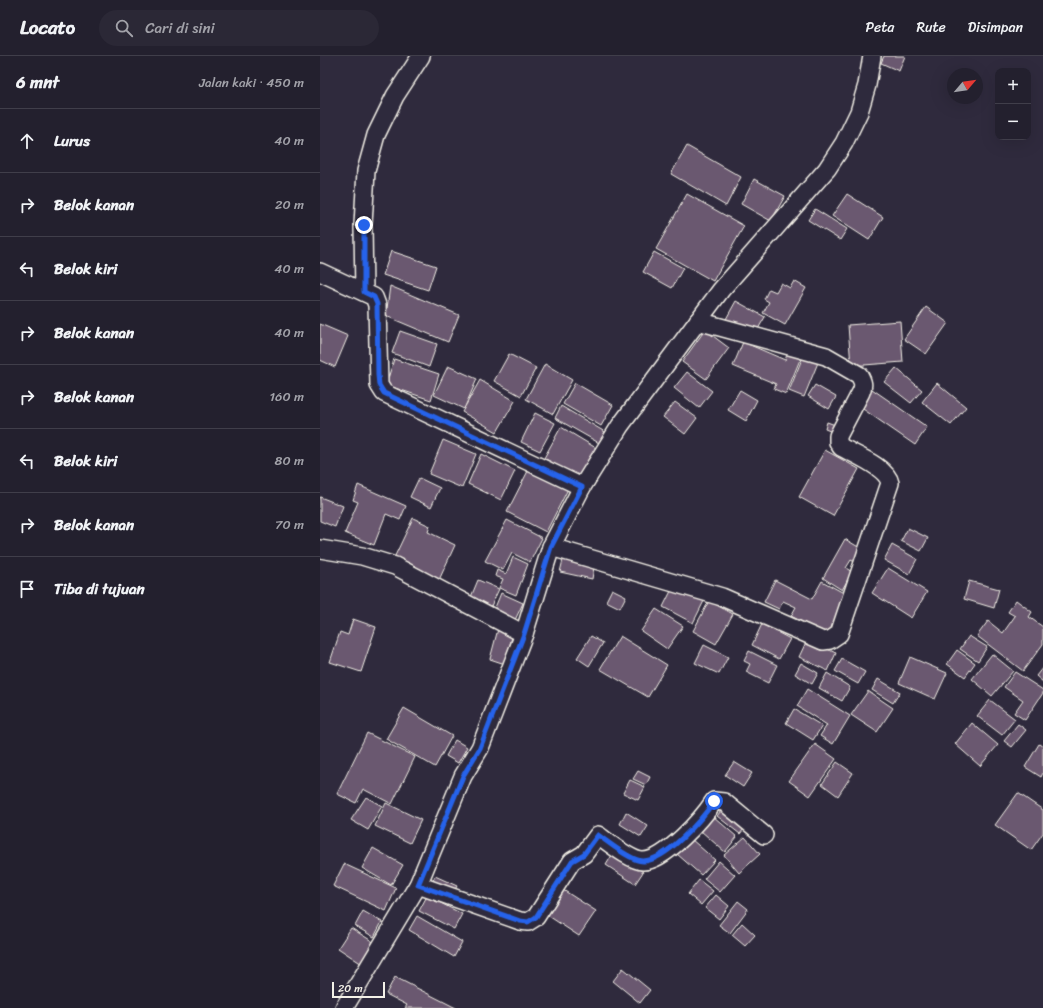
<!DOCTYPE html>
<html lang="id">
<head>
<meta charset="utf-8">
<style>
	:root { --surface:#23202e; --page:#2b2836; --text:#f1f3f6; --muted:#a3a3aa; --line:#403e4a }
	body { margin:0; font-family:Sriracha,sans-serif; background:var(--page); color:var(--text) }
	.controls { position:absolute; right:12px; top:12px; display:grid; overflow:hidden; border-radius:8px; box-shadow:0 4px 16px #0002 }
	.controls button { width:36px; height:36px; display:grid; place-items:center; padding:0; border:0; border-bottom:1px solid var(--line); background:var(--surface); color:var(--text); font:20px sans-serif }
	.compass { position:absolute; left:627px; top:12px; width:36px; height:36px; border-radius:50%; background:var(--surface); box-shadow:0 4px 16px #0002; rotate:61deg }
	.scale { position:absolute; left:12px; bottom:10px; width:53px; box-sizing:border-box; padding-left:4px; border:2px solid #f4f1e8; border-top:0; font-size:11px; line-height:14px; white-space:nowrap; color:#f4f1e8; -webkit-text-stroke:3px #2f2a3d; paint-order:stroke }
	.stop { position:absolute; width:12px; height:12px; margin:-9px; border:3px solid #2563eb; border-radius:50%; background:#fff }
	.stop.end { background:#2563eb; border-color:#fff; box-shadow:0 1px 4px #0008 }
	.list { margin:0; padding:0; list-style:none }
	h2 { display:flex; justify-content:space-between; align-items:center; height:52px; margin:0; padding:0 16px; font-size:17px }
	h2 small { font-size:13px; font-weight:400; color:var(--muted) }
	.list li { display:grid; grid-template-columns:26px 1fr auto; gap:12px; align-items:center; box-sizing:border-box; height:64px; padding:0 16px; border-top:1px solid var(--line) }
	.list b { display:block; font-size:15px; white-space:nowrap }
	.list em { font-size:13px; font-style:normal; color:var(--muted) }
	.icon { flex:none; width:22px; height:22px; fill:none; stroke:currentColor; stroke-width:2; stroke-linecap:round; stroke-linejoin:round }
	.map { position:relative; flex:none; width:723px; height:952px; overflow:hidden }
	header { display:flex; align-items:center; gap:24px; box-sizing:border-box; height:56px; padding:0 20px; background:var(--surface); border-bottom:1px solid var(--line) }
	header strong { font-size:19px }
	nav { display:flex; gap:22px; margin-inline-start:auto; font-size:14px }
	.search { width:280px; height:36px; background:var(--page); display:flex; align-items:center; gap:10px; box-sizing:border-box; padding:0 14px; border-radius:22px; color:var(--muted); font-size:15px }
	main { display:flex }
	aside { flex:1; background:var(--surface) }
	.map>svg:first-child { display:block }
	.building { fill:#6b586f; stroke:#f4f1e8 }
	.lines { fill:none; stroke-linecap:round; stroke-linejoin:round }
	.minor-casing { stroke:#f4f1e8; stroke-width:20 }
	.minor { stroke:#2f2a3d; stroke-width:17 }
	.route { stroke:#2563eb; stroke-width:5 }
</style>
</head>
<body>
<header>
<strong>Locato</strong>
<div class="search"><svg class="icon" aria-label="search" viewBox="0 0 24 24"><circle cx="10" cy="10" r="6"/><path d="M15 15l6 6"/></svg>Cari di sini</div>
<nav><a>Peta</a><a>Rute</a><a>Disimpan</a></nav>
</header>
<main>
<aside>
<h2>6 mnt<small>Jalan kaki · 450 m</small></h2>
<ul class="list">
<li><svg class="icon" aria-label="ahead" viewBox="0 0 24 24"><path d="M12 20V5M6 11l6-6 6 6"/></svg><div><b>Lurus</b></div><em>40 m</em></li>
<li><svg class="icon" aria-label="right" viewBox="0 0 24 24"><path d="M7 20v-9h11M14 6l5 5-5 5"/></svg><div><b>Belok kanan</b></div><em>20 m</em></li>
<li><svg class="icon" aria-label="left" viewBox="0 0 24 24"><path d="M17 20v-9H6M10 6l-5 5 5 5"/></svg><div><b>Belok kiri</b></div><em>40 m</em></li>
<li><svg class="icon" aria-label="right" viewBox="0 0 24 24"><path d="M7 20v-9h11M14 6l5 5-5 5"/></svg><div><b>Belok kanan</b></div><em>40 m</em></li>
<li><svg class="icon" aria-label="right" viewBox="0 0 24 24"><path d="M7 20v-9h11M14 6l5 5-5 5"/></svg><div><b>Belok kanan</b></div><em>160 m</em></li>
<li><svg class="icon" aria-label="left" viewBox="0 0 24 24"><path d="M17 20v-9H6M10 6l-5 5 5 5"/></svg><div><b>Belok kiri</b></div><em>80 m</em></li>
<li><svg class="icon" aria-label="right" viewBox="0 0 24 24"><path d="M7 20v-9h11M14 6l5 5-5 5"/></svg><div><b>Belok kanan</b></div><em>70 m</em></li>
<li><svg class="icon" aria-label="arrive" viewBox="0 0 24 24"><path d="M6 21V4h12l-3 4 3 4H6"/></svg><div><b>Tiba di tujuan</b></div></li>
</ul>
</aside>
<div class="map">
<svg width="723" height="952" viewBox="0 0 723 952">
	<rect width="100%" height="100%" fill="#2f2a3d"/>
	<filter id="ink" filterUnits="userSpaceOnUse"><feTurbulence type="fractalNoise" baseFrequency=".025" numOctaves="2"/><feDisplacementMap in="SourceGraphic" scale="8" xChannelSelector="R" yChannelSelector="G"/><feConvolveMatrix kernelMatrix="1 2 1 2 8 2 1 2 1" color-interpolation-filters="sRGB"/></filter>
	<g filter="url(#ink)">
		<g class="building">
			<path d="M564,0H585L579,15L561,7Z"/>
			<path d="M367,90L421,121L406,150L351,118Z"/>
			<path d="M434,123L465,140L451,165L421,148Z"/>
			<path d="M367,138L424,170L393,225L336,193Z"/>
			<path d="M527,138L563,161L549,184L512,160Z"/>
			<path d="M495,153L527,173L520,184L488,164Z"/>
			<path d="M71,195L116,210L108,234L63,219Z"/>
			<path d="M334,196L363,212L352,232L323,216Z"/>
			<path d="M474,225L486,232L465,269L443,257L449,246L444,243L449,233L456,236L461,227L470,232Z"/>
			<path d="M70,230L139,259L128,286L66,260Z"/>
			<path d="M416,245L445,261L435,278L406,263Z"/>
			<path d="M606,251L628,267L606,298L584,283Z"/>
			<path d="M580,265L583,306L531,310L528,269Z"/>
			<path d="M0,268L28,280L15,311L0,304Z"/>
			<path d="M385,274L409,292L386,323L362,306Z"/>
			<path d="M80,275L117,288L109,311L72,297Z"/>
			<path d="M423,286L465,304L468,296L481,301L466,338L454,333L456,328L413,310Z"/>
			<path d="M189,298L216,312L201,340L174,325Z"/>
			<path d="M484,298L499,304L484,341L469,335Z"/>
			<path d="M74,303L119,318L111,344L66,329Z"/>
			<path d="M225,308L252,324L233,358L206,343Z"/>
			<path d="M128,310L157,323L144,353L114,339Z"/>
			<path d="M576,312L602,334L591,347L564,326Z"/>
			<path d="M367,316L392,335L379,352L354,332Z"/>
			<path d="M160,324L195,345L177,376L142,356Z"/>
			<path d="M255,327L293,349L281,370L243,348Z"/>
			<path d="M617,327L646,351L631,369L602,346Z"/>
			<path d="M495,329L516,341L509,353L488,340Z"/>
			<path d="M552,333L607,371L595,389L540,351Z"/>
			<path d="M420,334L437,344L426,365L408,354Z"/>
			<path d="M355,346L377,362L365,378L343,361Z"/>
			<path d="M241,350L285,376L279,387L235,362Z"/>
			<path d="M215,357L235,367L220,395L201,386Z"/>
			<path d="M507,366L518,370L515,377L505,373Z"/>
			<path d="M241,371L276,392L259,422L224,402Z"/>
			<path d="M123,384L156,398L142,432L109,418Z"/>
			<path d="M505,394L539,413L513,460L479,441Z"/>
			<path d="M161,398L195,415L181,444L148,428Z"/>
			<path d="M209,413L248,433L226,476L187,456Z"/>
			<path d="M99,422L120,432L111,451L90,441Z"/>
			<path d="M38,429L86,450L80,464L66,458L54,489L25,477L38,446L33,444Z"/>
			<path d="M0,441L23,450L15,471L0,465Z"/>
			<path d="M93,462L110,470L108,476L135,489L119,524L74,502Z"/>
			<path d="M187,464L222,482L210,506L192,497L183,514L165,505Z"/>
			<path d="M588,472L608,482L601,495L581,485Z"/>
			<path d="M525,483L545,495L538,508L531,504L526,512L532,516L522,534L503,522Z"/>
			<path d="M572,489L597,503L589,518L564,504Z"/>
			<path d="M193,501L208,508L196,539L179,532L183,523L175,520L177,514L186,518Z"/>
			<path d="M243,504L274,511L272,523L240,516Z"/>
			<path d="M568,512L607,536L591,562L552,537Z"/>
			<path d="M158,524L179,533L171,550L151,541Z"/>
			<path d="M455,524L492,543L502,525L529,540L509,580L471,560L476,551L463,545L459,553L444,546Z"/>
			<path d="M649,525L679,533L674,552L644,543Z"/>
			<path d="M354,529L384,545L373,567L343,551Z"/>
			<path d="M292,533L306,540L300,552L286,545Z"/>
			<path d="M181,537L203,547L195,564L174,554Z"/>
			<path d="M696,544L712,556L709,561L723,571V588L703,615L657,580L668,565L683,577L695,560L688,556Z"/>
			<path d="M389,545L413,558L396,588L373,575Z"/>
			<path d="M336,553L363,570L347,593L321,575Z"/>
			<path d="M33,563L56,571L41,616L10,606L20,576L28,579Z"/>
			<path d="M442,568L470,583L459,603L432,589Z"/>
			<path d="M178,573L193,577L185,608L170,603Z"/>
			<path d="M271,580L283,587L269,610L257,602Z"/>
			<path d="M300,580L347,609L328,641L280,613Z"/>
			<path d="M649,580L667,591L658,605L640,593Z"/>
			<path d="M487,584L516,597L508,615L479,601Z"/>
			<path d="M384,589L408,601L399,618L375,607Z"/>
			<path d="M637,594L655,607L645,621L627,608Z"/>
			<path d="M429,595L457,609L448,627L426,616L430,608L424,605Z"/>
			<path d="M672,598L693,615L672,640L652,623Z"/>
			<path d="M590,601L627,617L615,643L579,627Z"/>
			<path d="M522,603L545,616L538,628L515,615Z"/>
			<path d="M481,607L498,617L492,628L475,618Z"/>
			<path d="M723,611V626L716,620Z"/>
			<path d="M695,616L723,634V637L705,664L694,657L703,644L684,631Z"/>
			<path d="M507,617L530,631L522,645L499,632Z"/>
			<path d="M558,623L580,636L573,647L552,634Z"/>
			<path d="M487,633L530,660L513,688L500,680L507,669L477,650Z"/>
			<path d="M548,635L573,652L557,676L531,659Z"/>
			<path d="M670,644L695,663L682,679L657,660Z"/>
			<path d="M84,652L132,680L115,711L66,683Z"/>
			<path d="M474,653L502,670L493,684L466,667Z"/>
			<path d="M652,667L678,689L660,710L635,688Z"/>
			<path d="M698,668L706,674L692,691L684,685Z"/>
			<path d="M47,677L95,701L72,748L43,733L36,747L17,738Z"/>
			<path d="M135,684L147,691L138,707L126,700Z"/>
			<path d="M495,688L516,703L490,740L469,725Z"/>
			<path d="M719,688L723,691V717L721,721L705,711Z"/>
			<path d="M414,706L432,717L423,731L405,719Z"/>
			<path d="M517,706L533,717L518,740L502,728Z"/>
			<path d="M318,715L330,721L326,729L313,723Z"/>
			<path d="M310,724L325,731L318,744L303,737Z"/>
			<path d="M698,737L723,754V777L711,794L675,769Z"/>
			<path d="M46,741L62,750L48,774L31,764Z"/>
			<path d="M66,747L101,764L90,787L55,770Z"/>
			<path d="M404,751L427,769L420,778L397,760Z"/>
			<path d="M306,756L328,770L321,781L300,768Z"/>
			<path d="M393,760L417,781L405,796L381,775Z"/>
			<path d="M425,781L440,798L419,817L404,799Z"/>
			<path d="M371,783L395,804L381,819L357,798Z"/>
			<path d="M53,792L83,809L71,829L42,812Z"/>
			<path d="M294,796L323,816L315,828L286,809Z"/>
			<path d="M399,805L415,819L400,836L384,823Z"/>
			<path d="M24,808L76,832L66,855L13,830Z"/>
			<path d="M115,820L137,830L132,839L111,829Z"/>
			<path d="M379,824L393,835L381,849L368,838Z"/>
			<path d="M240,832L276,855L259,880L224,857Z"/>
			<path d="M396,839L409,850L399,863L385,852Z"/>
			<path d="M107,840L142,858L134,873L99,855Z"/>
			<path d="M418,845L428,853L410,877L399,869Z"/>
			<path d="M43,855L62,866L54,881L35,870Z"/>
			<path d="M97,860L142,886L134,901L89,874Z"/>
			<path d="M422,867L435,879L425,890L412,879Z"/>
			<path d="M31,872L55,887L42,908L18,892Z"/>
			<path d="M303,912L330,934L320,947L293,925Z"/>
			<path d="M75,921L136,952H85L87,949L66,938Z"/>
		</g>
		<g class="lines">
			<g class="minor-casing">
				<g id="minor">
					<path d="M0,216L54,241L57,249L59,329L64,337L262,431"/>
					<path d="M44,236L43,169L46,115L56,79L75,40L101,0"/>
					<path d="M231,491L402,541L503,585L510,584L519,578L570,427C567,411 535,399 521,391L518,386V380L541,336C544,329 543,326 539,319L506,300L378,265"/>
					<path d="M0,493L42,500L75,510L204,578"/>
					<path d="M98,829L200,865L208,866L216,861L252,805L264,798L278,779C288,786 311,805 323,805C345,805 383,762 394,745L404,746L444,779"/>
					<path d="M24,952L98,829L143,720L160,692L204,578L231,491L262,431L300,370L401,234L507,113L524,87L539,56L547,29L552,0"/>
				</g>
			</g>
			<use href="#minor" class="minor"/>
		</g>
	</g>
	<g class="lines" filter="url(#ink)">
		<path class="route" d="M44,169V236L54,241L57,248L58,319L59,329L64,337L262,431L231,491L204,578L160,692L143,720L98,829L200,865L208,866L216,861L252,805L264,798L278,779C288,786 311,805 323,805C346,805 383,762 394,745"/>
	</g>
</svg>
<div class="controls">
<button>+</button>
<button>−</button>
</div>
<svg class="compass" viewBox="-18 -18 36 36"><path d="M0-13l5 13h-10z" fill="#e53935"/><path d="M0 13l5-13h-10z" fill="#a3a3aa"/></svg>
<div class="scale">20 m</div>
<div class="stop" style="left:394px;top:745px"></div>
<div class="stop end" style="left:44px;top:169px"></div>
</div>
</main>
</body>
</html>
